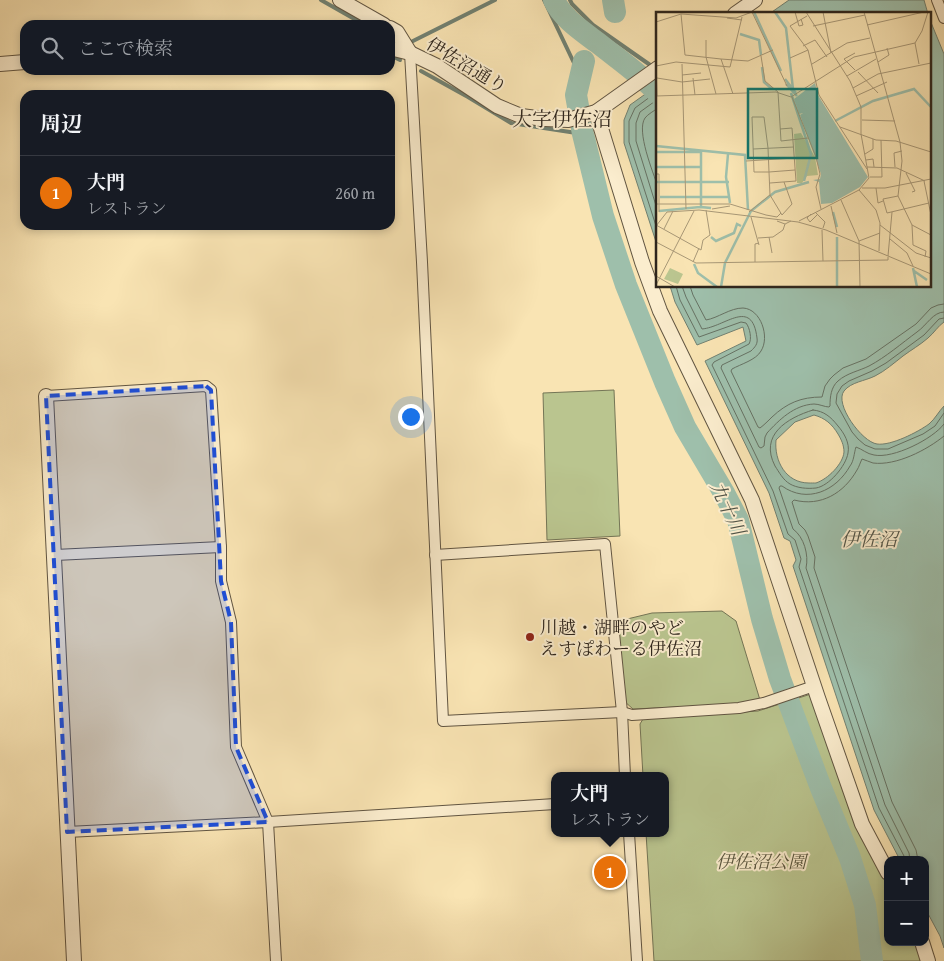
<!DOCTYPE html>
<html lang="ja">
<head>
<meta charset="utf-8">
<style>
	:root { --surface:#171b24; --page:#242831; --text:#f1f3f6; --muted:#9ea1a6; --line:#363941; --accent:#c59692 }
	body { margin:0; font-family:"Gentium Book Plus","Noto Serif JP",serif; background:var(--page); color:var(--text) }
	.controls { position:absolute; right:15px; bottom:15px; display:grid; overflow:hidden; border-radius:10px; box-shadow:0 2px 8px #0003 }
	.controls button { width:45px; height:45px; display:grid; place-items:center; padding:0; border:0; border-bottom:1px solid var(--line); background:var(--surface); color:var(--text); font:25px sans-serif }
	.you { position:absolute; left:410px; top:416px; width:18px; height:18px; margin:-12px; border:4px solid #fff; border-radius:50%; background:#1a73e8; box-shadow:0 0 0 8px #1a73e833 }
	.badge { display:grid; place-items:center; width:32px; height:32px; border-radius:50%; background:var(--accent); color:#fff; font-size:16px; font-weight:700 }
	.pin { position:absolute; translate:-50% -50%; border:2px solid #fff; box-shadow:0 1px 5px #0006 }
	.popup { position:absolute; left:551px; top:772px; width:118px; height:65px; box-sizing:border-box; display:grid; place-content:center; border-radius:10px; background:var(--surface); filter:drop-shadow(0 1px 4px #0005); font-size:16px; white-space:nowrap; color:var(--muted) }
	.popup b { font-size:19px; color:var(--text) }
	.popup::after { content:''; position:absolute; left:50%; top:100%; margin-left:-10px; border:10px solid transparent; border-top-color:var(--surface) }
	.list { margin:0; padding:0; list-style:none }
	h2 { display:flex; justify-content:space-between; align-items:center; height:65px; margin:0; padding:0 20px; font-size:21px }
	h2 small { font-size:16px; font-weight:400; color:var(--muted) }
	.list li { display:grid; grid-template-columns:32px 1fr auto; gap:15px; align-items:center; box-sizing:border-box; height:75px; padding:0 20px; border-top:1px solid var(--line) }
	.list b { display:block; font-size:19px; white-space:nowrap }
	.list p { margin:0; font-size:16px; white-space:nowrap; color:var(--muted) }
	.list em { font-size:16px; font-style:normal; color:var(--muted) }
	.icon { flex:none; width:28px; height:28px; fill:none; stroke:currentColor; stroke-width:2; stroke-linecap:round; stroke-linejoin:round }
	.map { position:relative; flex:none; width:944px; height:961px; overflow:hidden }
	.search { position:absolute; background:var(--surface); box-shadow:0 2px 8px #0003; left:20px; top:20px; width:375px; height:55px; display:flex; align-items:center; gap:12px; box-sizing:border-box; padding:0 18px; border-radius:15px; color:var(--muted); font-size:19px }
	.panel { position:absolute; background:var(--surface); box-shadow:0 2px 8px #0003; left:20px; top:90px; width:375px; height:140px; border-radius:15px }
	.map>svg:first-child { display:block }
	.green { fill:#bac58f; stroke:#747556 }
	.water { fill:#9ebfab; stroke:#718172; fill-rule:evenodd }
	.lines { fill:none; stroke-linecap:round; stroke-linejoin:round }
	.shore { stroke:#667264; stroke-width:1 }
	.stream { stroke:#718172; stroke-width:4 }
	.river { stroke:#9ebfab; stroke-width:22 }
	.minor-casing { stroke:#615542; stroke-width:12 }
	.tertiary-casing { stroke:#615542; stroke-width:16 }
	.minor { stroke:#fbedce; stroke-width:10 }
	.tertiary { stroke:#fbedce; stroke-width:14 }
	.marked { fill:#1d4ed8; fill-opacity:0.2; stroke:#1d4ed8; stroke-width:4; stroke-dasharray:10 6; stroke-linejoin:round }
	.poi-dot { fill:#8f2418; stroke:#fbedce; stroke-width:2 }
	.labels { text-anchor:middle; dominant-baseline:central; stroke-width:4; stroke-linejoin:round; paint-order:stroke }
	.street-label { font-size:18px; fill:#2e251c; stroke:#fbedce }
	.poi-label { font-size:18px; fill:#2e251c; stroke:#fbedce; text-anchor:start }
	.park-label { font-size:18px; font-style:italic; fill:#58553e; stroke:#fbedce }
	.water-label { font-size:19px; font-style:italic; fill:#505347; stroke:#fbedce }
	.quarter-label { font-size:20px; fill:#2e251c; stroke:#fbedce }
	.inset-river { fill:none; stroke:#9ebfab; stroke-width:2.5 }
	.inset-road { fill:none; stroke:#a89877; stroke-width:1 }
	.view { fill:#0f766e; fill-opacity:0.15; stroke:#0f766e; stroke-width:2.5 }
	.inset-edge { fill:none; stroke:#2e251c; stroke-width:2.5 }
</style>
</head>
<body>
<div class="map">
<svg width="944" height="961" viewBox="0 0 944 961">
	<rect width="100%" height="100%" fill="#f9e4b3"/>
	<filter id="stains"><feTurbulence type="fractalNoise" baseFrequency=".004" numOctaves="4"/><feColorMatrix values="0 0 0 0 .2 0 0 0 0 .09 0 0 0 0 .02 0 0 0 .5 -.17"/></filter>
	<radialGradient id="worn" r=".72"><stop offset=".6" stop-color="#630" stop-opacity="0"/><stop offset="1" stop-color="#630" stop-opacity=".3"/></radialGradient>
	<g class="green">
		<path d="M614,390L620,536L547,540L543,393Z"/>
		<path d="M722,611L736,621L760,700L743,704L633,709L624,701L617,626L619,621L652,613Z"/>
		<path d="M811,694L850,811L888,884V942H918L923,961H654L646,833H665V776H643L640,724L643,719L758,711Z"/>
	</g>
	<g class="water">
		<path d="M789,0H924L928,14H769Z"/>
		<path d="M930,20L944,54V322C938,326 934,333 928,338C920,345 911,350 903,356C894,363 885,371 875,376C865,381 851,382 844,391C834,404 862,442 877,444C891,446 918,432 929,424C935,419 939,411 944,406V948L940,936L925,908V860H900L874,810L793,566L796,560L790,541L784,538L769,493L705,361L746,341L743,327L697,345L675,302L670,286H930ZM814,415C825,418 832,424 838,434C841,439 844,445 844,452C843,464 828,479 816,483C815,483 810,483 809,483C786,483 774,461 776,440L795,422Z"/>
		<path d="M658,85V248L624,143V120L630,105Z"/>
	</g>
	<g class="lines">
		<g class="shore">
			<path d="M658,91L635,108L629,121V142L658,232"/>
			<path d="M658,99L640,112L636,123V141L658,212"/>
			<path d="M658,108C654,111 648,114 645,118C636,131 653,172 658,187"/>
			<path d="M676,286L680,300L699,337L741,322L746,323C750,328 752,339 749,344L714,362L712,365L773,491L788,534L795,540L801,559L799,567L879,808L904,856V860"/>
			<path d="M682,286L686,297L702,329C725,327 752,297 757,338C758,344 755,347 751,351L722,365L721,368L759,447L761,448L764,446L765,437L767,433C779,420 794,405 814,404C819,404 825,407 829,407L830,406C830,397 831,387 838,381C847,373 859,371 869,366C886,357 902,343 917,332C927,325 933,312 944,312"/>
			<path d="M690,286L693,295L706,320C718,318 730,308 743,308C761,309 770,337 761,351C756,360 741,364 732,369L731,371L758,427L760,428C764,425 768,421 772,417C787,403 801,397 822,397L825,386L830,379L834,375L843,368L866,359L916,324L931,308L938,305L944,304"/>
			<path d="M944,318L939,319L924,335L886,363L872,371L849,381L842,386L837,394L836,403L852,432L858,439L865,445L875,449H888L923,434L935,426L944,413"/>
			<path d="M813,410C824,411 831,417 838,426C844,433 850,443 848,453C846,466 829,486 816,488C807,489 797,488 790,484C783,480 779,472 775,466C759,435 787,418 813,410Z"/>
			<path d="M910,860L909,853L885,805L806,568C809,555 804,537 793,529L779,488L780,486H782C807,504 836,491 850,466C854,461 854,453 856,447C862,449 867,454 874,455C893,459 933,439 944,424"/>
			<path d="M918,860L916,850L892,802L814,568L815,557L808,536L805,530L799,524L792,502L794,500C821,507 844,493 857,470C859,467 860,463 862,459C866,460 869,462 873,463C896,466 927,450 944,436"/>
		</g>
		<g class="stream">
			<path d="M321,0L365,25"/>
			<path d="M544,0L574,63L576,95"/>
			<path d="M570,0L572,4L593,25L653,67"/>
			<path d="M407,44L495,0"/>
			<path d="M390,55L400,60"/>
			<path d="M421,71L468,97L511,123L583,134"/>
		</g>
		<g class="river">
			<path d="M554,0C562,18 582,31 598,43C618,59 640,74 658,93"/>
			<path d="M613,0L615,12"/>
			<path d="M584,61L576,95L583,134L603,216L626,285L665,382L685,427L724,493L738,520L762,619L780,679L821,788L850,858L865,905L872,961"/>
		</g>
		<g class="minor-casing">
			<g id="minor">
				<path d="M937,0L944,18"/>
				<path d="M410,53L422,262L443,721L622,712L632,715L739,708L764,703L814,686"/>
				<path d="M46,396L206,386L211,390L221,547V581L231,622L236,747L268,822L276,961"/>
				<path d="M55,555L221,547"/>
				<path d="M435,555L605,544L622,712L625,776"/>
				<path d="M67,832L268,822L555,804"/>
				<path d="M629,833L637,961"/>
			</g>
		</g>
		<g class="tertiary-casing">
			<g id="tertiary">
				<path d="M340,0L384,25"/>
				<path d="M735,14L755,0"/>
				<path d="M390,28L397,32L410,53"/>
				<path d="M390,48L410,53L437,66L497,106L521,116L545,119L568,120L596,112L658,68"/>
				<path d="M0,64L25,62"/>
				<path d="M596,112L642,262L660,311L752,500L818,698L862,824L888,873"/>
				<path d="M46,396C57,584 63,773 74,961"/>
				<path d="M922,942L928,961"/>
			</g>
		</g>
		<use href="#minor" class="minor"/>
		<use href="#tertiary" class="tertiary"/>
	</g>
	<path class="marked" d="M206,386L211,390L221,581L231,622L236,747L268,822L67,832L46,396Z"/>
	<circle class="poi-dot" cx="530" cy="637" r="5"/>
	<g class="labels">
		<g class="street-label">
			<text transform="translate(467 65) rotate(31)">伊佐沼通り</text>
		</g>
		<g class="poi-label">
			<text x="540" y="627">川越・湖畔のやど<tspan x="540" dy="21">えすぽわーる伊佐沼</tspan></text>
		</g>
		<g class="park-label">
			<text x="761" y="861">伊佐沼公園</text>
		</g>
		<g class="water-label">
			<text transform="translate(728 508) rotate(65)">九十川</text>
			<text x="869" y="539">伊佐沼</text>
		</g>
		<g class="quarter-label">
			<text x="562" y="118">大字伊佐沼</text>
		</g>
	</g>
	<g transform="translate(656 12)">
		<rect width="275" height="275" fill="#f9e4b3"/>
		<path d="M145,121L159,145L162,163L151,164L146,171H141L138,122ZM14,256L27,262L22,272L8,267Z" fill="#bac58f"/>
		<path d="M159,71L162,83L212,165L204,175L176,191L165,192L163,170L157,168L164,167L165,162L144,103L147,101L143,102L138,87Z" fill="#9ebfab"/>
		<path class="inset-river" d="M98,0L125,59M119,0L130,16L137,77M84,22L103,28L105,43M106,55L108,70L116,77M129,67L140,81M130,72L141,84M135,81L155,142L148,169M179,109L217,89L258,77L275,95M0,134L89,143L92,198M45,139V195L55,196M0,140H44M72,142L70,165L74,191M0,155H44M0,170H73M4,185H74M3,199L44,195M177,200L181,215M55,225L60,229L78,221L81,212L85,214M181,225V275M38,252L42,261L61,275M257,256L261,275M258,259L271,268M65,275L69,251L95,199L119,180L153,170"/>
		<path class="inset-road" d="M96,0L131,74M139,0L143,14L147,13L145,7M167,0L175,41M208,0L244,130L246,149L242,184L256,213L275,223M25,2L29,43L65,47L77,82M151,4L134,14L152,38L163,83L211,157M71,6L86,8M0,10L25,2L80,6L96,0M211,13L268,0M157,14L209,3M259,31L263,52M147,34L159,28L171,45M105,44L109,69L122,80L125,129L152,126M50,45L60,82M50,45V28M134,46L152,38M65,47L92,49L117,38M222,50L233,43L231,36M26,52L30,197M156,52L191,31L214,26M0,54L20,50L74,55L86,5M0,55L1,84M199,58L188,47L199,41M202,60L222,81M26,63L45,61M191,64L220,47M1,66L26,70L54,67M37,66L39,83M197,76L222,62L275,51M0,84L120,80L135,85L198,45L259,31L266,19L272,0M200,84L231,70M136,85L160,145L164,162L160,175L165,197M206,108L239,109M184,115L220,128L240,129L275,140M97,137L138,135M209,142L217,137V127M210,148L217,147L218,155M90,149L139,146M211,155L241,156L269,169M239,155L238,141L246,139M250,161L259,179L256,180M0,162H3V200M214,165H226L225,128M268,169L275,203M114,171L140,169L136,116L124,117M206,176H229L275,167M220,176L222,191L227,189M203,178L220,198L224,211L223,239M242,184L227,187L231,201L273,191M185,188L203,229L204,275M0,192H74L110,203L121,205L125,201M175,194L181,221M56,197L74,194M93,200L114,183M159,200L169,210L167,216M155,202L151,206L154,210L161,203M126,203L114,183L113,160L112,136L108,105H96L98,160H113L139,158M126,203L136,192L128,170M95,205L103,233M121,209L129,212L135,209M143,209L203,178L213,166L205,122V95L194,69L150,0M0,213L45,238L47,228L54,223L50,198M224,213L260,241L275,246M256,213L257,233L270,239L269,245M0,214L11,200L43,198L142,210L170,218L275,262M8,217L17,199M166,218L167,249M113,225L116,241M102,226L117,225L127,218L129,212M234,227L251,241L257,254M203,229L224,221M0,230L40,251L232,248V245M232,244L236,200M37,250L43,236M99,250V232L103,231M0,264L19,275M0,273L38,199"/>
		<path class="view" d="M92,77H161V146H92Z"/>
		<rect width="275" height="275" class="inset-edge"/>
	</g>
	<rect width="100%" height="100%" filter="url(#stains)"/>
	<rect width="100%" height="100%" fill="url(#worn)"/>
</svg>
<div class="controls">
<button>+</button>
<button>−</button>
</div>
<div class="you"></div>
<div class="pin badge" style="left:610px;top:872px;background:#e8710a">1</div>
<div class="popup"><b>大門</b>レストラン</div>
<div class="search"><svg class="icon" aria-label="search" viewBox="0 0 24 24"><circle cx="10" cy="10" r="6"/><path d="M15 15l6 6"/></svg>ここで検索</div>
<section class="panel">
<h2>周辺<small></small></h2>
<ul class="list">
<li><span class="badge" style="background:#e8710a">1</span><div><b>大門</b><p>レストラン</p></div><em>260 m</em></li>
</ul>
</section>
</div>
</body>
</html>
